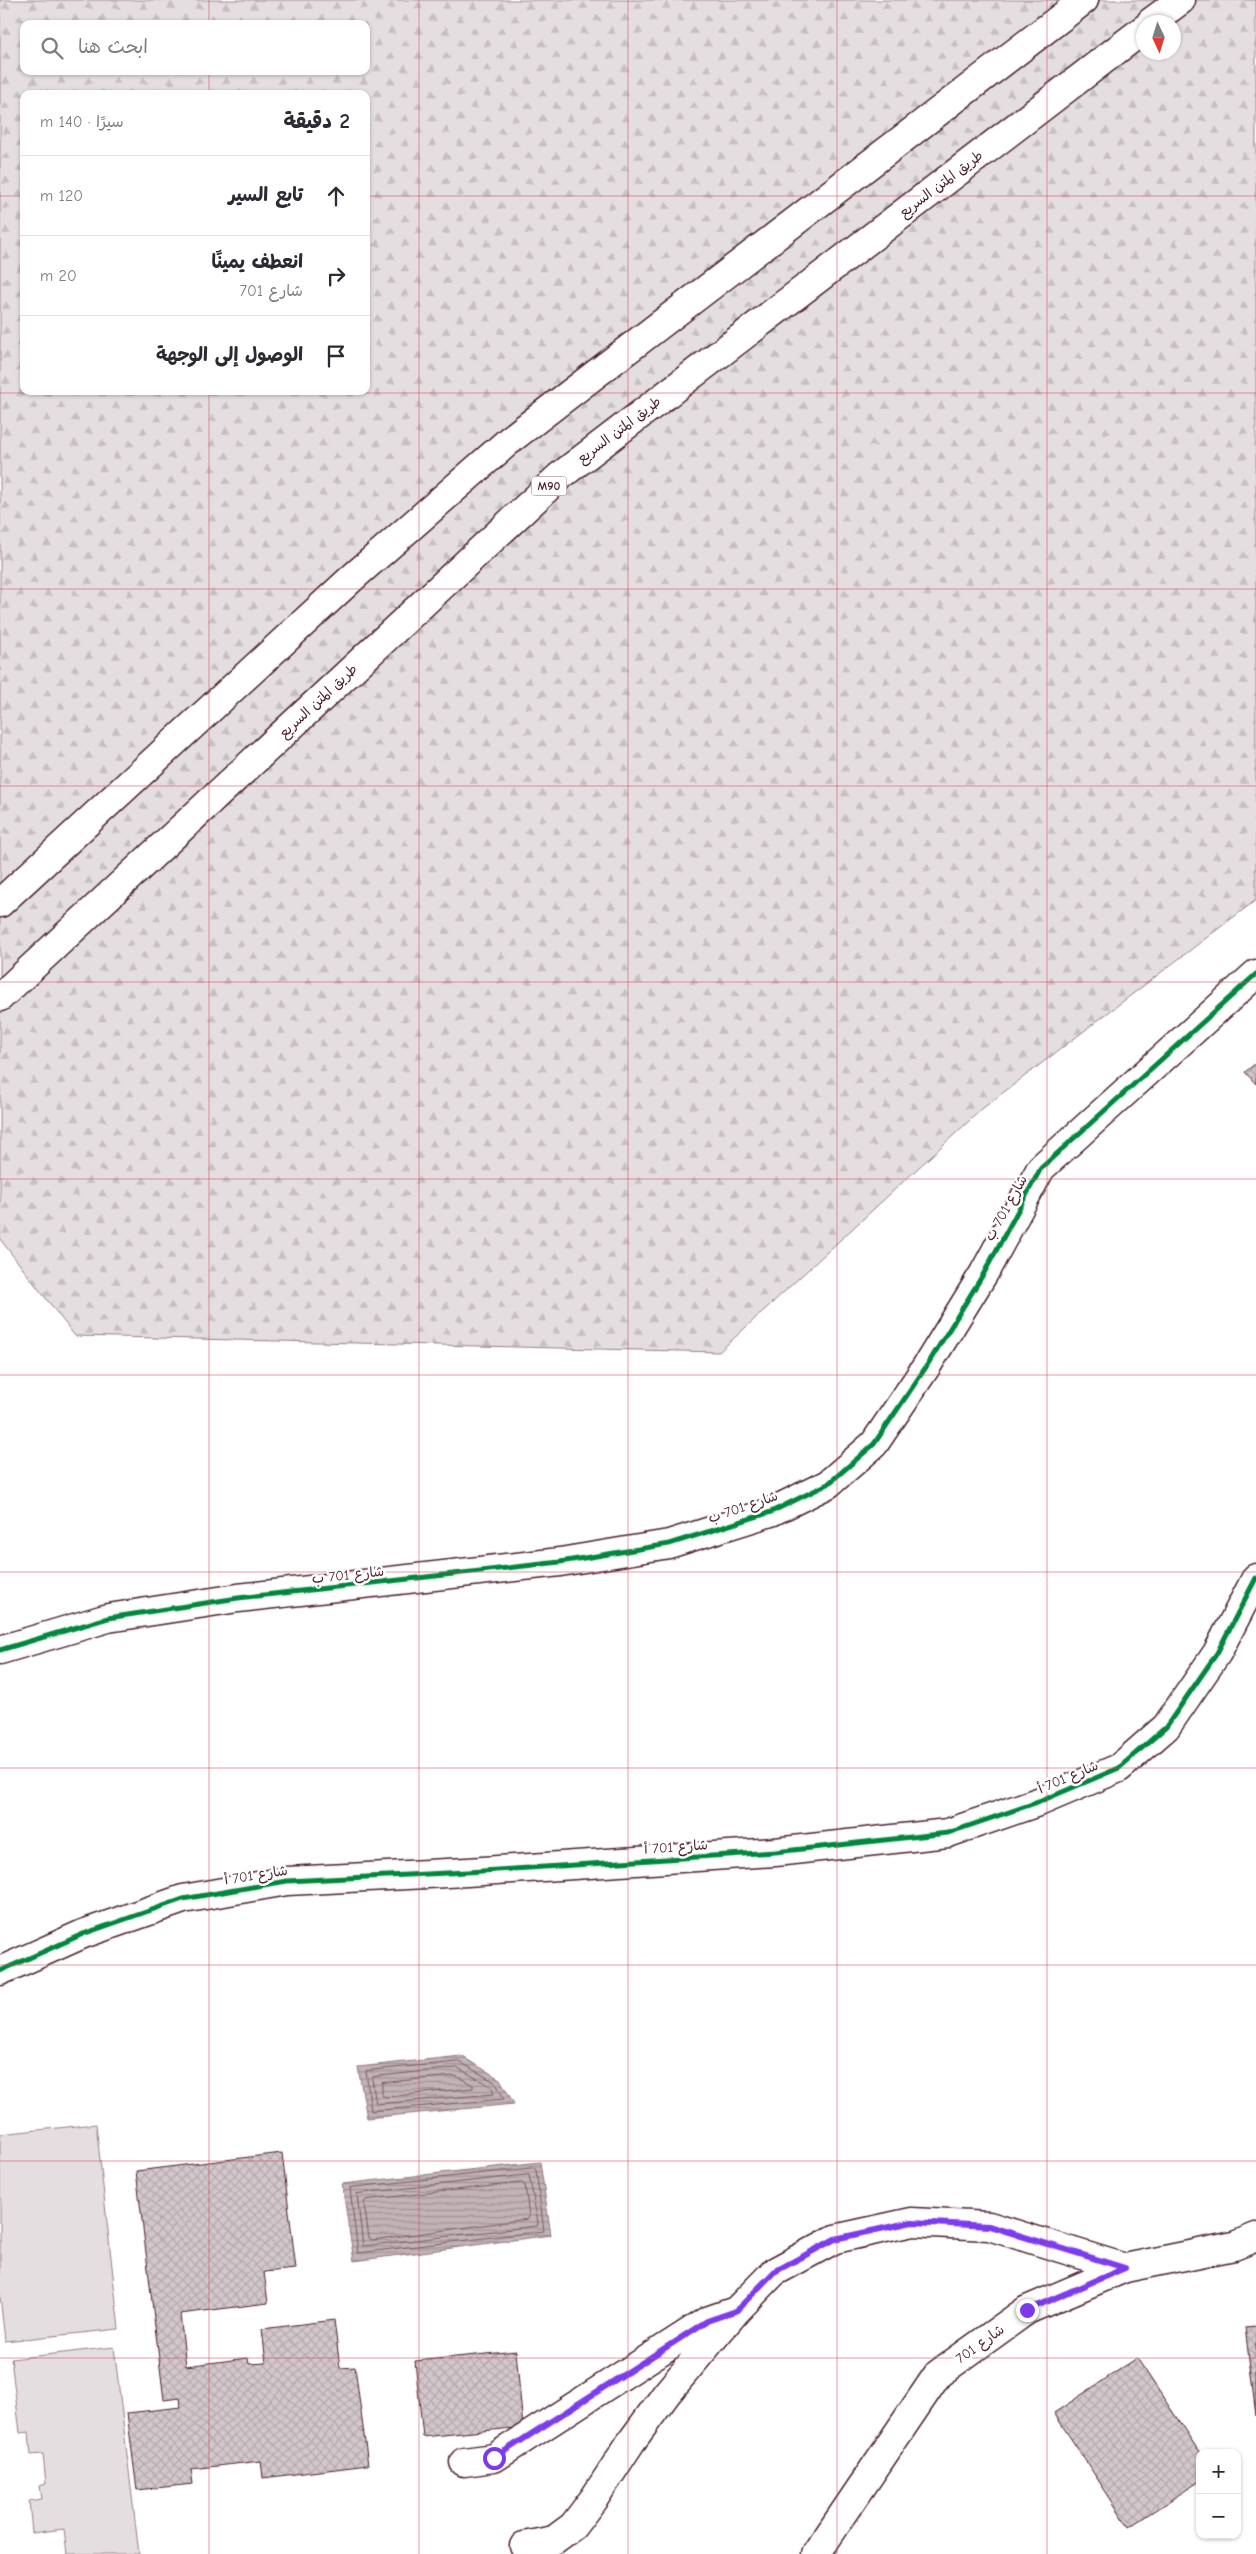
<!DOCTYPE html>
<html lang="ar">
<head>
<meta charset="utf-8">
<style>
	:root { --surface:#fff; --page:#f2f2f3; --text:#2b2b33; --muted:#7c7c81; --line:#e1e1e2 }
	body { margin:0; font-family:"Comic Neue","Playpen Sans Arabic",sans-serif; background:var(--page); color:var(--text); direction:rtl }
	.controls { position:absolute; right:15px; bottom:15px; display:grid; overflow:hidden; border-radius:10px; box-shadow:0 1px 4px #0004 }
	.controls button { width:45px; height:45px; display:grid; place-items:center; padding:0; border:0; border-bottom:1px solid var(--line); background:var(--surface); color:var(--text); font:25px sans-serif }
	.compass { position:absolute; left:1136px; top:15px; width:45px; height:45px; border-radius:50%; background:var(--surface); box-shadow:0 1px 4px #0004; rotate:176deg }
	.stop { position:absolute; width:15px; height:15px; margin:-11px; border:4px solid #7c3aed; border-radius:50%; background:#fff }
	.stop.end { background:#7c3aed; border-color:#fff; box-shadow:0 1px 5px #0008 }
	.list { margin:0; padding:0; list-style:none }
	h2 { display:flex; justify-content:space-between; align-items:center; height:65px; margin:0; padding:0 20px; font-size:21px }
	h2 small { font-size:16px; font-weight:400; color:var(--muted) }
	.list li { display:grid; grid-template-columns:32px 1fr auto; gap:15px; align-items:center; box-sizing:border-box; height:80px; padding:0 20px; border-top:1px solid var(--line) }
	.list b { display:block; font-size:19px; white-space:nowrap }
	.list p { margin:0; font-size:16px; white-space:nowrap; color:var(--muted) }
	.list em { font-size:16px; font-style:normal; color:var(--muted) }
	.icon { flex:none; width:28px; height:28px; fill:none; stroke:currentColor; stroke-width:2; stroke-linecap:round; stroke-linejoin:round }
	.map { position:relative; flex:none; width:1256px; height:2554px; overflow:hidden; direction:ltr }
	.search { position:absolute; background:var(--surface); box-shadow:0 1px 4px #0004; left:20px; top:20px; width:350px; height:55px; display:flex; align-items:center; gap:12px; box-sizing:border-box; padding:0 18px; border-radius:10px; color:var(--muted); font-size:19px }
	.panel { position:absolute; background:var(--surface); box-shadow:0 1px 4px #0004; left:20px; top:90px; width:350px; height:305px; border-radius:10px; direction:rtl }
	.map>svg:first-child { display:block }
	.grass { fill:#e5dee0; stroke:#987e86 }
	.forest { fill:url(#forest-firs); stroke:#987e86; fill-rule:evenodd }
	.water { fill:url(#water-rules); stroke:#91787e }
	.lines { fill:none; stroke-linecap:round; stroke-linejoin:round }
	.shore { stroke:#7a5a63; stroke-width:1 }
	.building { fill:url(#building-cross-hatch); stroke:#4a1f2b }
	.minor-casing { stroke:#4a1f2b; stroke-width:31 }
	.highway-casing { stroke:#4a1f2b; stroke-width:31 }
	.minor { stroke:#fff; stroke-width:28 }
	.highway { stroke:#fff; stroke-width:28 }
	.cycleway-casing { stroke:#fff; stroke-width:8 }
	.cycleway { stroke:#00873e; stroke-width:5 }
	.route { stroke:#7c3aed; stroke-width:6 }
	.grid { fill:none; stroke:#d1495b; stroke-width:1; stroke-opacity:0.55 }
	.labels { text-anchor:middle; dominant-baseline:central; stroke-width:5; stroke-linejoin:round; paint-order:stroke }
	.shield { fill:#fff; stroke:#80626b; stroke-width:1 }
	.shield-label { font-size:12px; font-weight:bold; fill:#4a1f2b }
	.street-label { font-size:14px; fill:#4a1f2b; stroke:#fff }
</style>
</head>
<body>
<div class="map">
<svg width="1256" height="2554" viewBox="0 0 1256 2554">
	<defs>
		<pattern id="forest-firs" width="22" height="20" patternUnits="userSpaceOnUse" patternTransform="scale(1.25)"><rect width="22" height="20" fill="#e5dee0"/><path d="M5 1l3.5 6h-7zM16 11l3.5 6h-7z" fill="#c6bec0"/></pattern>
		<pattern id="water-rules" width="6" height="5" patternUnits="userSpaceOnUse" patternTransform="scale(1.25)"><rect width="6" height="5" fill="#c1b3b6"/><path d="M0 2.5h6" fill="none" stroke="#9f9194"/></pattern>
		<pattern id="building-cross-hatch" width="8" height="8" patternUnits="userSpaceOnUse" patternTransform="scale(1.25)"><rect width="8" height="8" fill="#d2c7cb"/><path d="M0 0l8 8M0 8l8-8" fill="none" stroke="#b6aaae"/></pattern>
	</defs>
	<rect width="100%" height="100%" fill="#fff"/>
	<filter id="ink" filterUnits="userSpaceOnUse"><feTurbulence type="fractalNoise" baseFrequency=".02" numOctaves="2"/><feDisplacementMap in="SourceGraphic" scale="10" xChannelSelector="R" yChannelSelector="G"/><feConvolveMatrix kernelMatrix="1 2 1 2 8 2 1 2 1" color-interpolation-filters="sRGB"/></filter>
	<g filter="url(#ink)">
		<g class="grass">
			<path d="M96,2124L119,2329L5,2341L0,2296V2134Z"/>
			<path d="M114,2347L139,2554H67L64,2529L32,2533L29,2501L42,2499L40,2486L46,2484L43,2454L31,2455L29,2432L20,2433L11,2359Z"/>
		</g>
		<path class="forest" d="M0,0H1256V900L983,1108L719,1352L75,1336L0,1239ZM1144,22H1174V52H1144ZM24,24H366V71H24ZM24,94H366V391H24Z"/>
		<g class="water">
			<path d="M461,2056L500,2079L514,2104L367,2118L358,2067Z"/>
			<path d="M540,2162L551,2235L354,2261L342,2184Z"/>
		</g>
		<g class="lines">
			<g class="shore">
				<path d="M460,2062L496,2083L504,2099L371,2111L366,2071Z"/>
				<path d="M458,2068L492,2087L494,2094L376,2104L372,2079L373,2077Z"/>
				<path d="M456,2076L473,2085V2088L385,2097L382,2095V2083Z"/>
				<path d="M534,2168L536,2170L544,2231L358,2253L350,2188Z"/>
				<path d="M529,2175L538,2223L537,2226L363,2246L357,2194Z"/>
				<path d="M522,2183L525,2185L529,2217L528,2219L372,2240L369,2238L364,2203L366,2200Z"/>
			</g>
		</g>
		<g class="building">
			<path d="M1256,1063V1084L1245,1072Z"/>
			<path d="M282,2153L296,2269L264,2272L268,2303L180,2314L186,2366L248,2358L249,2364L266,2363L262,2329L334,2320L340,2368L355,2367L368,2465L263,2478L261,2461L191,2469L193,2484L137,2490L127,2413L181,2407L180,2398L164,2400L136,2171Z"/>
			<path d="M1256,2326V2416L1245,2327Z"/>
			<path d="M516,2351L523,2427L423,2437L415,2361Z"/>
			<path d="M1137,2358L1200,2453V2481L1129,2527L1054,2413Z"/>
		</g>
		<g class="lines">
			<g class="minor-casing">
				<g id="minor">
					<path d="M0,1650L108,1618L238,1598L560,1562L669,1544L771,1512L828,1484L874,1444L926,1367L984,1273L1041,1168L1256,974"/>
					<path d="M0,1971L83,1934L183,1899L287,1881L467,1872L775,1852L948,1833L1041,1801L1119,1768L1166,1727L1217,1653L1256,1578"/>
					<path d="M464,2462L494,2458L707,2321L733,2312"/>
					<path d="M524,2546L554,2540L573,2526L595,2497L631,2442L667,2393L736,2311L774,2272L835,2239L912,2222L989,2226L1125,2268"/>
					<path d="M816,2554L938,2374L1027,2310L1125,2268L1234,2246L1256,2237"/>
				</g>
			</g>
			<g class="highway-casing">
				<g id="highway">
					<path d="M1151,22L1181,0"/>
					<path d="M0,903L351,579L511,439L1084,0"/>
					<path d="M0,997L560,476L1144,29"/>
				</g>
			</g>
			<use href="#minor" class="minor"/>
			<use href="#highway" class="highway"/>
			<g class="cycleway-casing">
				<g id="cycleway">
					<path d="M0,1650L108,1618L238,1598L560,1562L669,1544L771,1512L828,1484L874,1444L926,1367L984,1273L1041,1168L1256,974"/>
					<path d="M0,1971L83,1934L183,1899L287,1881L467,1872L775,1852L948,1833L1041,1801L1119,1768L1166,1727L1217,1653L1256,1578"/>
				</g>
			</g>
			<use href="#cycleway" class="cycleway"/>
		</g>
	</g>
	<g class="lines" filter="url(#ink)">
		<path class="route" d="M494,2458L707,2321L736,2311L774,2272L835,2239L912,2222L989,2226L1125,2268L1027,2310"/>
	</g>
	<path class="grid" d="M209,0V24M419,0V2554M628,0V2554M837,0V2554M1047,0V2554M209,71V94M0,196H24M366,196H1256M209,391V2554M0,393H1256M0,589H1256M0,786H1256M0,982H1256M0,1179H1256M0,1375H1256M0,1572H1256M0,1768H1256M0,1965H1256M0,2161H1256M0,2358H1256"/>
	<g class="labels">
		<rect class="shield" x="531.5" y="476.5" width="35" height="19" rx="4"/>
		<g class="shield-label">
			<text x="549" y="486">M90</text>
		</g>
		<g class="street-label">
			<text transform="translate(941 184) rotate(-37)">طريق المتن السريع</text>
			<text transform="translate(619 430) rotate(-37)">طريق المتن السريع</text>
			<text transform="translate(318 701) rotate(-43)">طريق المتن السريع</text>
			<text transform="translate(1006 1208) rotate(-61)">شارع 701 ب</text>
			<text transform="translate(743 1507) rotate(-19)">شارع 701 ب</text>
			<text transform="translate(348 1575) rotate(-6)">شارع 701 ب</text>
			<text transform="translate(1068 1777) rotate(-23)">شارع 701 أ</text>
			<text transform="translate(676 1847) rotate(-4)">شارع 701 أ</text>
			<text transform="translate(256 1875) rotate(-9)">شارع 701 أ</text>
			<text transform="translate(980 2344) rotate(-36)">شارع 701</text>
		</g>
	</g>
</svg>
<div class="controls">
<button>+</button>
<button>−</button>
</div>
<svg class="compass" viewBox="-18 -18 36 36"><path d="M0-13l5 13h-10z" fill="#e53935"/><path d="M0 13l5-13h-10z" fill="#7c7c81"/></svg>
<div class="stop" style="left:494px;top:2458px"></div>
<div class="stop end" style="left:1027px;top:2310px"></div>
<div class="search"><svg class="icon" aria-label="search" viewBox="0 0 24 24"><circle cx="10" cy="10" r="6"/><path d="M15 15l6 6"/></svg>ابحث هنا</div>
<section class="panel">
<h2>2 دقيقة<small>سيرًا · 140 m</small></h2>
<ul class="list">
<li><svg class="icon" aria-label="ahead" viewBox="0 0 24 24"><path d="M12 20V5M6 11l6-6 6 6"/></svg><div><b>تابع السير</b></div><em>120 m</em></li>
<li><svg class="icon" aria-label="right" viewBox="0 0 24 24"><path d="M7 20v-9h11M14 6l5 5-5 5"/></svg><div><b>انعطف يمينًا</b><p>شارع 701</p></div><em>20 m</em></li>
<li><svg class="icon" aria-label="arrive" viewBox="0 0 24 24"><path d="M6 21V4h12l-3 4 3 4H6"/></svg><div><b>الوصول إلى الوجهة</b></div></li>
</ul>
</section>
</div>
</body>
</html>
